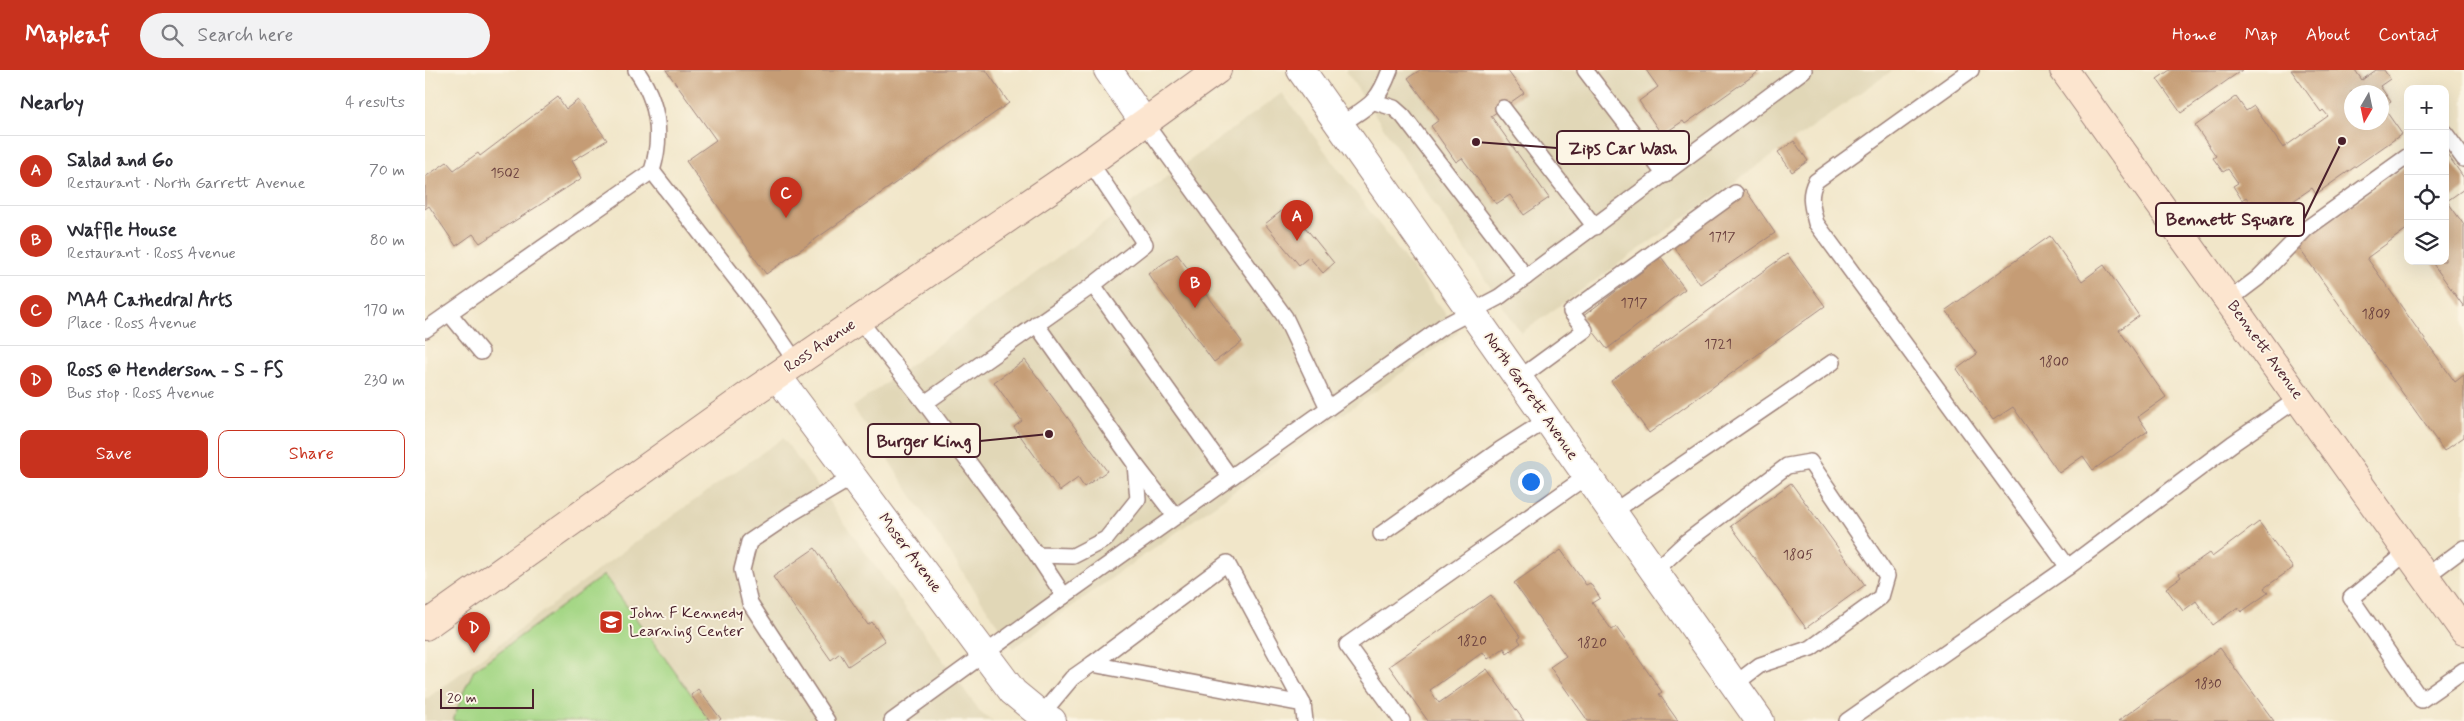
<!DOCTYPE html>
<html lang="en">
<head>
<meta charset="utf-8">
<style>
	:root { --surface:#fff; --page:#f2f2f3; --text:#2b2b33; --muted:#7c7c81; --line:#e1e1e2; --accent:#c8321e }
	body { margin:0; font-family:Mynerve,sans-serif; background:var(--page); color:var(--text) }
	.controls { position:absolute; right:15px; top:15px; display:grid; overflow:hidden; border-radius:10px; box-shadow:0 5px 20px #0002 }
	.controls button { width:45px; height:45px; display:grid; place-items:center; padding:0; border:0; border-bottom:1px solid var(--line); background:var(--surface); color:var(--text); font:25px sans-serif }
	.compass { position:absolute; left:1919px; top:15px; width:45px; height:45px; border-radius:50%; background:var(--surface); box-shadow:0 5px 20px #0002; rotate:189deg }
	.scale { position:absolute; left:15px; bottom:12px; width:94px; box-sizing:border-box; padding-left:5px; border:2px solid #4a1f2b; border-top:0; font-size:14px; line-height:18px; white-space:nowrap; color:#4a1f2b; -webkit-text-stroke:4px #fcf5e5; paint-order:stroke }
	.you { position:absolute; left:1105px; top:411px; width:18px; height:18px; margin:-12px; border:4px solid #fff; border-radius:50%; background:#1a73e8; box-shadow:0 0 0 8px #1a73e833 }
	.badge { display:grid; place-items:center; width:32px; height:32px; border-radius:50%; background:var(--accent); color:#fff; font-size:16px; font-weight:700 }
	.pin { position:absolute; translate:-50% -41px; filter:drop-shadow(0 1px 2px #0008) }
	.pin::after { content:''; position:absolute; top:26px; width:18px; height:15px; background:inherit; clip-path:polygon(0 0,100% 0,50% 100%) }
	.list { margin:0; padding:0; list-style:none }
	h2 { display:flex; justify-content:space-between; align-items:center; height:65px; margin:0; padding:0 20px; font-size:21px }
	h2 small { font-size:16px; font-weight:400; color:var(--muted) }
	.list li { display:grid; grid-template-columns:32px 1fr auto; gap:15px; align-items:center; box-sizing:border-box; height:70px; padding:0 20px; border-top:1px solid var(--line) }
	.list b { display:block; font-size:19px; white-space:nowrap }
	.list p { margin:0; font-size:16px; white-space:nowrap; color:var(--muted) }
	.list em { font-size:16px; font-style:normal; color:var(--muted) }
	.actions { display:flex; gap:10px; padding:15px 20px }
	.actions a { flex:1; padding:11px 0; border:1px solid var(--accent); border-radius:10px; text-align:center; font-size:18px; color:var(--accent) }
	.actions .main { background:var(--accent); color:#fff }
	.icon { flex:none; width:28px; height:28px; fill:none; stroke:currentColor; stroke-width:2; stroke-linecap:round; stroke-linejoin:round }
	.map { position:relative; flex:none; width:2039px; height:651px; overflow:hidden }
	header { display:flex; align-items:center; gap:30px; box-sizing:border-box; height:70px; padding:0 25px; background:var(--accent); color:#fff }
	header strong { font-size:24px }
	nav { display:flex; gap:28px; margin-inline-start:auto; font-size:18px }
	.search { width:350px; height:45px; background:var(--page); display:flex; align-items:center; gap:12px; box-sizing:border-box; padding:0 18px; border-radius:28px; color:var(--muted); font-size:19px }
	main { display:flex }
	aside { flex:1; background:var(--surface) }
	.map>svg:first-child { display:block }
	.built { fill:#e1d7b7 }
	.green { fill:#a5d786; stroke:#787b58 }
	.building { fill:#c59c74; fill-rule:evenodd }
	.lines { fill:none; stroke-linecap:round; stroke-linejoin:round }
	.lane-casing { stroke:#9e827a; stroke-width:18 }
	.street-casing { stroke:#9e827a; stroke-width:30 }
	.secondary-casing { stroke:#9e827a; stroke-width:30 }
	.lane { stroke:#fff; stroke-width:15 }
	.street { stroke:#fff; stroke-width:28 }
	.secondary { stroke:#fce5cf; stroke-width:28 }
	.labels { text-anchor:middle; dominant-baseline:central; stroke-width:4; stroke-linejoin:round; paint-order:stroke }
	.number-label { font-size:14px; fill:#693e3d }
	.street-label { font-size:16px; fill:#4a1f2b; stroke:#fcf5e5 }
	.poi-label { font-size:16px; fill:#4a1f2b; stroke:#fcf5e5; text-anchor:start }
	.leader { fill:none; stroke:#4a1f2b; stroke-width:2 }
	.callout-dot { fill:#4a1f2b; stroke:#fcf5e5; stroke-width:2 }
	.callout { fill:#fcf5e5; stroke:#4a1f2b; stroke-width:2 }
	.callout-label { font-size:18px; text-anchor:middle; font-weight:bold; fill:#4a1f2b }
</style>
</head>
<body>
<header>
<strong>Mapleaf</strong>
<div class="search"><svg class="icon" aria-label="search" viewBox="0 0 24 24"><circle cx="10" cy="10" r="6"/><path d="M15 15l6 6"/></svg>Search here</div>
<nav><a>Home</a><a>Map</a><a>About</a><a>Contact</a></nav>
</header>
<main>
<aside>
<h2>Nearby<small>4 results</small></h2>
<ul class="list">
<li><span class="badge">A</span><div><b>Salad and Go</b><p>Restaurant · North Garrett Avenue</p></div><em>70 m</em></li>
<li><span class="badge">B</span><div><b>Waffle House</b><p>Restaurant · Ross Avenue</p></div><em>80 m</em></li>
<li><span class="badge">C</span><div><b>MAA Cathedral Arts</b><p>Place · Ross Avenue</p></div><em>170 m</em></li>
<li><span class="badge">D</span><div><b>Ross @ Henderson - S - FS</b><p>Bus stop · Ross Avenue</p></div><em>230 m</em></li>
</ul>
<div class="actions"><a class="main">Save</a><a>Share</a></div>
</aside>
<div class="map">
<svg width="2039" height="651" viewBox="0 0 2039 651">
	<rect width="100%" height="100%" fill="#fcf5e5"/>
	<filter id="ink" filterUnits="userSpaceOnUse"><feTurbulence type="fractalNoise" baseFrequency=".02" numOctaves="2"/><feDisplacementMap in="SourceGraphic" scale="10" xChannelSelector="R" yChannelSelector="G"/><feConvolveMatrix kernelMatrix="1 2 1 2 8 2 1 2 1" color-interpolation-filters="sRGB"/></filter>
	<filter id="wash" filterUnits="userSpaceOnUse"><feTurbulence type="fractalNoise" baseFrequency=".0096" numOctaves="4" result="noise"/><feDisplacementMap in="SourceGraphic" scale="20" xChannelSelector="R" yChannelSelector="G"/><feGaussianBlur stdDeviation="1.12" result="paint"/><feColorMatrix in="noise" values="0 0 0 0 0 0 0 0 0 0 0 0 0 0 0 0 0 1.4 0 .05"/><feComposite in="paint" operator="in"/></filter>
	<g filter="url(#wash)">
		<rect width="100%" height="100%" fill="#f1e6c9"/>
		<g class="built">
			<path d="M920,0H1468L1096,263Z"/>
			<path d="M857,23L1034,262L588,578L428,337Z"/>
			<path d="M358,368L556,643L568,651H0V630L208,474Z"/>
		</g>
		<path class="green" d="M179,505L286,651H28L38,623L49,600Z"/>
		<g id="blocks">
			<g class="building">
				<path d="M241,0H561L584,33L341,204L261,91L291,70Z"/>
				<path d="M995,0H1082L1099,23L1066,46L1124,128L1099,145L1085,125L1071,134L1037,88L1031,92L1006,56L1014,50L983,8Z"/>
				<path d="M1221,0H1336L1260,54L1258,51L1237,65L1214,31L1233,17Z"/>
				<path d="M1745,0H1817L1756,43L1732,9Z"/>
				<path d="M1866,0H1930L1937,10L1951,0H1959L1965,9L1955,16L1966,32L1958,37L1977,64L1891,124L1887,118L1839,151L1821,127L1817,130L1808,116L1813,113L1803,99L1798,102L1788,88L1791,86L1770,56L1811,27L1821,41L1829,36L1858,78L1903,46L1898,40L1896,42ZM1926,22H1956V52H1926Z"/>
				<path d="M133,27L141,39L153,30L182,70L147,91L157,108L55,173L48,164L31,176L4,136L0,139V107L22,92L29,100L53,83L55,86Z"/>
				<path d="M1369,71L1383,91L1367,102L1353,82Z"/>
				<path d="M2020,81L2039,108V119L2022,131L2039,155V237L2006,191H2020Z"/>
				<path d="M1983,95V158L1942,188L2030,312L2039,305V367L2019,381L1871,174Z"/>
				<path d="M1320,119L1350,163L1275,214L1245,171Z"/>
				<path d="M863,136L909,193L898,203L884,187L874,195L840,154Z"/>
				<path d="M1625,166L1657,211L1679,195L1714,246L1694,260L1741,327L1713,347L1723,361L1668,400L1658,386L1634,403L1588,337L1568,350L1532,299L1552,284L1521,240Z"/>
				<path d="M752,184L817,272L789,292L723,204Z"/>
				<path d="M1362,184L1400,236L1224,363L1186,311Z"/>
				<path d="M1236,187L1260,219L1182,279L1157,247Z"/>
				<path d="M600,290L682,401L659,417L653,408L635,421L589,357L597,351L569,312Z"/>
				<path d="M1366,413L1440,515L1381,558L1306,456Z"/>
				<path d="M1834,452L1868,498L1839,518L1843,523L1816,542L1813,537L1788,555L1771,531L1758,541L1741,518L1756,507L1754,504L1784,483L1787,487Z"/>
				<path d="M390,478L443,555L447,552L460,571L423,596L415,583L406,590L348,507Z"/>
				<path d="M1136,480L1161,515L1165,513L1175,528L1167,533L1187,560L1191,557L1237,622L1234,624L1253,651H1163L1125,597L1141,586L1089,513Z"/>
				<path d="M1066,525L1096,567L1093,569L1096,573L1082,583L1079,578L1063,589L1058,582L1005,620L1014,633L1062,599L1099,651H1003L964,596Z"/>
				<path d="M1795,578L1849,651H1693Z"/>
				<path d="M273,619L296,649L293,651H285L266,625Z"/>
			</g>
		</g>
	</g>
	<g filter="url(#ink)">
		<use href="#blocks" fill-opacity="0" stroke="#9e827a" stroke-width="1"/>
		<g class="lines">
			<g class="lane-casing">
				<g id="lane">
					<path d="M1160,0L1240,105"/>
					<path d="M1546,0L1391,111C1383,125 1387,137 1391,153L1643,497L1807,374L1874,328"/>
					<path d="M950,32L969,38L978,46L1101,207"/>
					<path d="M1078,38L1170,157"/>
					<path d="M719,52L860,247L903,338"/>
					<path d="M915,55C944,35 952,35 965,0"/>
					<path d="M2020,63L2039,89"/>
					<path d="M665,92L720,174L668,215"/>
					<path d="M227,101L339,245L371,292"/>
					<path d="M1804,230L1833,208L1881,159L1983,86"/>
					<path d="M24,243L56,282"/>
					<path d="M434,250L500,333L612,485L648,486L681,469L713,429L710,394L611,254"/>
					<path d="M0,260L227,101C238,65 233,31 211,0"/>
					<path d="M1093,309L1160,260L1146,242L1310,123"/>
					<path d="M500,333L668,215L805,407"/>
					<path d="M710,394L750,446"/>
					<path d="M1188,442L1408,292"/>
					<path d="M956,464L1076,379L1122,350"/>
					<path d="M1981,483L1926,528L1996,630L2039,600"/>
					<path d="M612,485L639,526"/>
					<path d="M1230,501L1261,472L1362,396L1385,392L1462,506L1456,527L1386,578L1335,595L1310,614"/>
					<path d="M2000,507L2039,478"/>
					<path d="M667,594L802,493L878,634"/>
					<path d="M616,645L647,608L667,594L878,634L880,651"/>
					<path d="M402,651L325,533L317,500L324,472L367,443L428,407"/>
					<path d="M467,651L639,526L1017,257L1074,227L1379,0"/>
					<path d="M977,651L922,575L1162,406"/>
					<path d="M1422,651L1643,497"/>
				</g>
			</g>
			<g class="street-casing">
				<g id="street">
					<path d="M683,0L719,52"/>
					<path d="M876,0L1335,651"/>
					<path d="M352,306L588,622L616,645L627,651"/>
				</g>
			</g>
			<g class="secondary-casing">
				<g id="secondary">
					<path d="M1639,0L2039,561"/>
					<path d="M0,556L328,322L665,92L792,0"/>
				</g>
			</g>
			<use href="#lane" class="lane"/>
			<use href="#street" class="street"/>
			<use href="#secondary" class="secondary"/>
		</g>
	</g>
	<defs>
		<g id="school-square" transform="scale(1.25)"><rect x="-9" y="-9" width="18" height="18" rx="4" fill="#c8321e" stroke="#fcf5e5"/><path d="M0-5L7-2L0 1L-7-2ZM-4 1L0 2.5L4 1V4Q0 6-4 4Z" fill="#fff"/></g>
	</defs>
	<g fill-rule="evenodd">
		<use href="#school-square" x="186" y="552"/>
	</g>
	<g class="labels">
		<g class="number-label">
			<text x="80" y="103">1502</text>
			<text x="1297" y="167">1717</text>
			<text x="1209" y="233">1717</text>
			<text x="1951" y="244">1809</text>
			<text x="1293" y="274">1721</text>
			<text x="1629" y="292">1800</text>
			<text x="1373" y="485">1805</text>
			<text x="1047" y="571">1820</text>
			<text x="1167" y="573">1820</text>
			<text x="1783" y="614">1830</text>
		</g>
		<g class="street-label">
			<text transform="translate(395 276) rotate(-34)">Ross Avenue</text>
			<text transform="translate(1840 280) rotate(54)">Bennett Avenue</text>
			<text transform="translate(1106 326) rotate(55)">North Garrett Avenue</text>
			<text transform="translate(485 483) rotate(53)">Moser Avenue</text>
		</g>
		<g class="poi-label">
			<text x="204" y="543">John F Kennedy<tspan x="204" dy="18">Learning Center</tspan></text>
		</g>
	</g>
	<path class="leader" d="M1051 72L1132 78M1917 71L1879 149M624 364L555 371"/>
	<g class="callout-dot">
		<circle cx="1051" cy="72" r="5"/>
		<circle cx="1917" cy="71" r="5"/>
		<circle cx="624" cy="364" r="5"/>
	</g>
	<g class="callout">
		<rect x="1132" y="61" width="132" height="33" rx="5"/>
		<rect x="1731" y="133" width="148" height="33" rx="5"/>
		<rect x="443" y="354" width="112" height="33" rx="5"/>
	</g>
	<g class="callout-label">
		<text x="1198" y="84">Zips Car Wash</text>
		<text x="1805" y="155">Bennett Square</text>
		<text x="499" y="377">Burger King</text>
	</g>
</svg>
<div class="controls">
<button>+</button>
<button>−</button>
<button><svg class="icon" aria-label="locate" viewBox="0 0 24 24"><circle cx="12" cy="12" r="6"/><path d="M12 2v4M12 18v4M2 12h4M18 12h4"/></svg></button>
<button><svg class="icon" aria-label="layers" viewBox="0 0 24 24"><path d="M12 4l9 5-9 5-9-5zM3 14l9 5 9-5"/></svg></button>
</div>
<svg class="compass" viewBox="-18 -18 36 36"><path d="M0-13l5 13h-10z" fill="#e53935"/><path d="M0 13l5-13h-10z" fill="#7c7c81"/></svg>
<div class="scale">20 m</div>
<div class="you"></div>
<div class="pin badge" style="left:872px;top:171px">A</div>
<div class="pin badge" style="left:770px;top:238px">B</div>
<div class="pin badge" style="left:361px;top:148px">C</div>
<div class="pin badge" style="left:49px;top:583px">D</div>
</div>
</main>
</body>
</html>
